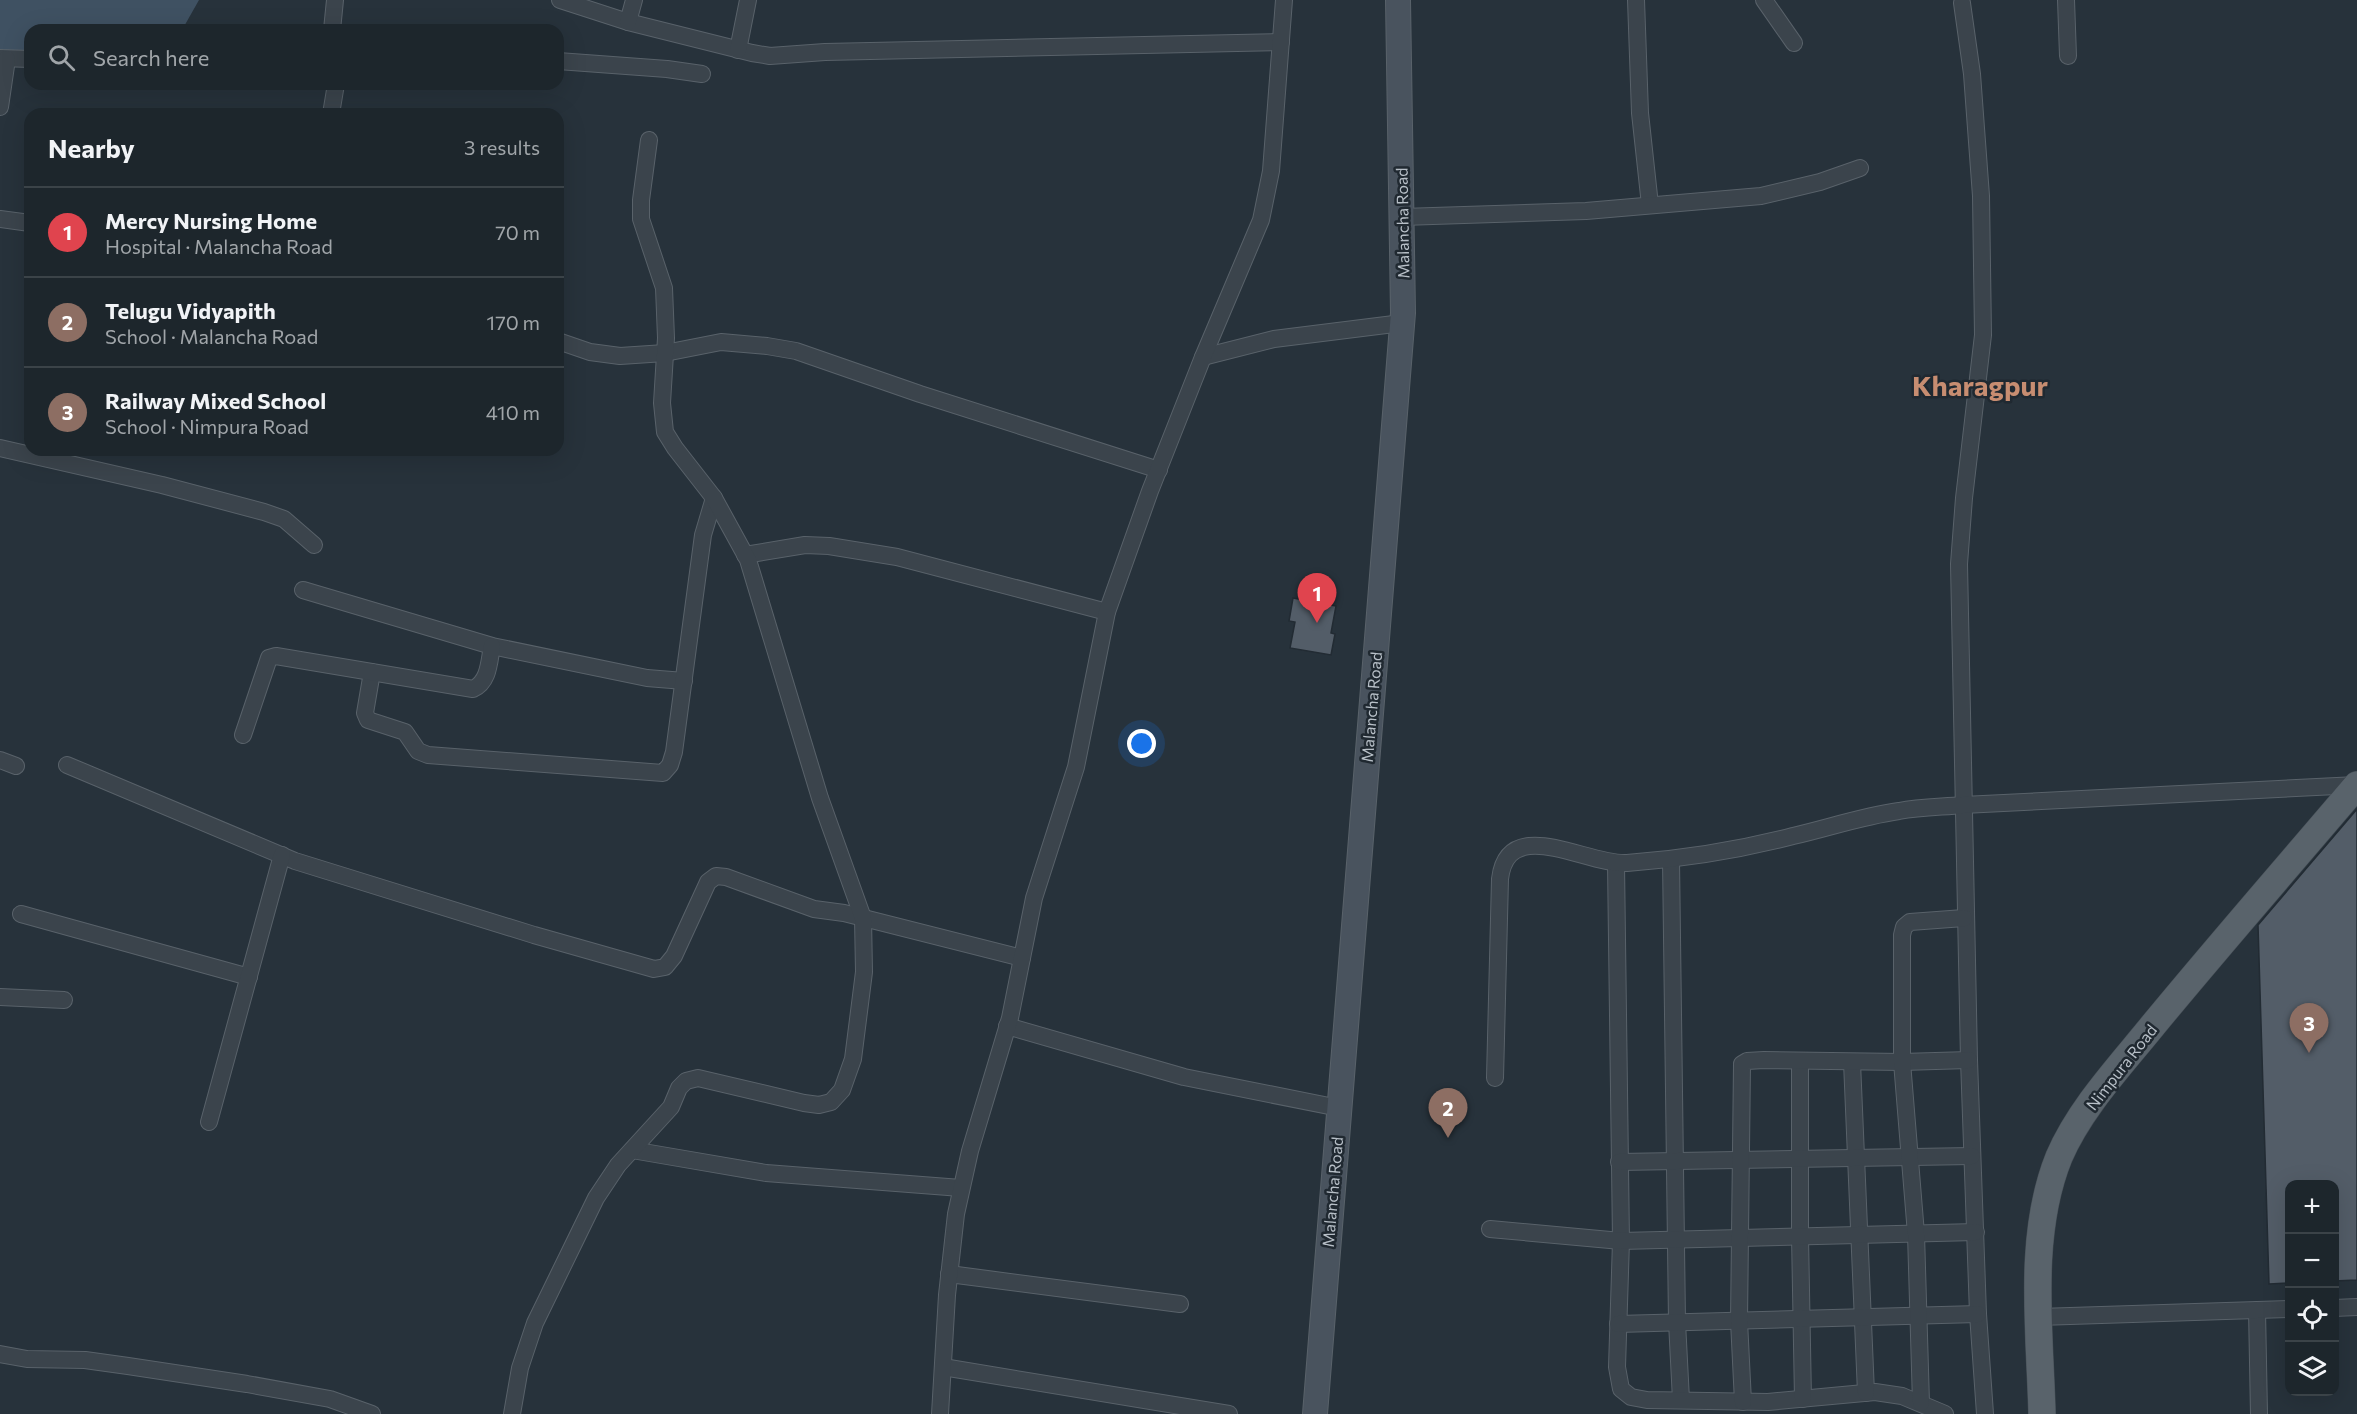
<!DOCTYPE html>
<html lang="en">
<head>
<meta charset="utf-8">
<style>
	:root { --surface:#1d262c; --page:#252e34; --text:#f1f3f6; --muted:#a0a5a9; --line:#3b4348; --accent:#d93025 }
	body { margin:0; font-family:Commissioner,sans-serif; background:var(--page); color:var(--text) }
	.controls { position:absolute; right:18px; bottom:18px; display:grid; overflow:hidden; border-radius:12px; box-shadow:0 6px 24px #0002 }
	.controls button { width:54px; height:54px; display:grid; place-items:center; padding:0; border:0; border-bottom:2px solid var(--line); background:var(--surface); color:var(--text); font:30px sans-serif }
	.you { position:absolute; left:1142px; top:744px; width:21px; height:21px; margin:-15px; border:4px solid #fff; border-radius:50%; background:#1a73e8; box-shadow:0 0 0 9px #1a73e833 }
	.badge { display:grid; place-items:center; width:39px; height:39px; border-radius:50%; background:var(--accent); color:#fff; font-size:20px; font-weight:700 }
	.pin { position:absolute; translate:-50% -50px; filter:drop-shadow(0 2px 3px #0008) }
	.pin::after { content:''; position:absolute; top:32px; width:21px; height:18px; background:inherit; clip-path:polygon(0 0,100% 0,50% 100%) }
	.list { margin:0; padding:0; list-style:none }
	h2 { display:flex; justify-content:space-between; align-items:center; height:78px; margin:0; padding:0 24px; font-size:26px }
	h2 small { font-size:20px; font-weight:400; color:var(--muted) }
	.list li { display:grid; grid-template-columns:39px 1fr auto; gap:18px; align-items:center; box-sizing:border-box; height:90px; padding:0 24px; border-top:2px solid var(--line) }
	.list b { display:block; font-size:22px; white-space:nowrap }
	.list p { margin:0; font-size:20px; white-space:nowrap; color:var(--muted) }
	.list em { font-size:20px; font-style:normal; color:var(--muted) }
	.icon { flex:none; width:33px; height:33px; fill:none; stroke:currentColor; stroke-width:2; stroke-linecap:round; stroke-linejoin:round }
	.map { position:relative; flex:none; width:2357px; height:1414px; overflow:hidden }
	.search { position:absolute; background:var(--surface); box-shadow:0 6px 24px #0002; left:24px; top:24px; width:540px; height:66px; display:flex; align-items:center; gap:15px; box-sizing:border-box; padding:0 21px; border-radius:18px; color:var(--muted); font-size:22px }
	.panel { position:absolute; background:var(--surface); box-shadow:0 6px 24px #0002; left:24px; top:108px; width:540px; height:348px; border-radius:18px }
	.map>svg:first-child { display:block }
	.water { fill:#3f5162 }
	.building { fill:#535d68; stroke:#222b33; stroke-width:1.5 }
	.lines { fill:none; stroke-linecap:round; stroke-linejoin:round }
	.street-casing { stroke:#59626a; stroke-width:18 }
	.secondary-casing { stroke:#59626a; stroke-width:26 }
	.primary-casing { stroke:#444d55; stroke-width:28 }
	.street { stroke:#3b444c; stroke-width:16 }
	.secondary { stroke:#49535e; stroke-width:24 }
	.primary { stroke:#59636b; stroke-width:27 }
	.labels { text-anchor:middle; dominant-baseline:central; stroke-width:5; stroke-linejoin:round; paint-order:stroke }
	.street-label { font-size:16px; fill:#b7bfc7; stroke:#202931 }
	.town-label { font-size:28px; font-weight:bold; fill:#c78d71; stroke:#202931 }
</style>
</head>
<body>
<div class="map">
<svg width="2357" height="1414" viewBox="0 0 2357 1414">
	<rect width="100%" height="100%" fill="#27323b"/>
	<path class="water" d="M0,0H199L182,30H30V54L0,49Z"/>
	<g class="building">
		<path d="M1293,598L1336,606L1331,633L1335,634L1331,655L1290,648L1295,622L1289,621Z"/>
		<path d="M2357,809V1280L2334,1281V1185H2289V1283L2269,1284L2258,925Z"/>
	</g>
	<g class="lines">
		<g class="street-casing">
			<g id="street">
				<path d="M560,0L628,22L752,53L770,56L825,52L1281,42"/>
				<path d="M1636,0L1640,113L1650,205"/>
				<path d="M1764,0L1794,43"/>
				<path d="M2066,0L2068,56"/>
				<path d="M1962,3L1972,74L1981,196L1983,335L1964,498L1959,564L1969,1060L1978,1314L1985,1414"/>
				<path d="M628,22L634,0"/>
				<path d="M332,30L335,0"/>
				<path d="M738,50L748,0"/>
				<path d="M0,58L30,59"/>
				<path d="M558,61L667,69L702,74"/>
				<path d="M0,107L7,59"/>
				<path d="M331,114L336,84"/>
				<path d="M1402,217L1586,211L1761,196L1820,182L1860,168"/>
				<path d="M0,219L30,223"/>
				<path d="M558,341L590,352L620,356L665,353L721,342L767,346L796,351L920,394L1159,470"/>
				<path d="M1203,357L1274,339L1402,323"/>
				<path d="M0,448L162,485L264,512L284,519L314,545"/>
				<path d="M745,555L805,545L829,546L897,557L1107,612"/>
				<path d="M303,590L492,646L647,678L684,681"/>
				<path d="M372,672L365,713L368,720L405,732L418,751L428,755L663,773L670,765L674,752L703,535L714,498"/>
				<path d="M243,735L269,658L276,656L473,689C489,682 489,662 492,646"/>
				<path d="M0,760L16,766"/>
				<path d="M67,765L295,861L534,935L654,969L665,967L674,956L708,882L716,876L726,877L814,909L844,913L1022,958"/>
				<path d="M1671,860L1677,1322L1681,1400"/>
				<path d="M1616,864L1621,1241L1617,1367L1621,1389L1631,1397L1647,1400L1768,1402L1875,1392L1902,1396L1945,1414"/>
				<path d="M21,914L249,977"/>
				<path d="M0,997L64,1000"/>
				<path d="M1007,1026L1184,1077L1339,1108"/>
				<path d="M1800,1061V1236L1803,1399"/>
				<path d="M1852,1062L1866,1393"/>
				<path d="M1495,1078L1500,879C1508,813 1588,866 1627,863C1682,859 1739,850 1793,836C1828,828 1863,816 1899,811C1920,807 1942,807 1963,805L2357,785"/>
				<path d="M209,1122L282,855"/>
				<path d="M632,1150L766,1173L961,1188"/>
				<path d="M1619,1162L1972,1156"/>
				<path d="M1490,1229L1621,1241L1976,1232"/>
				<path d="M949,1274L1180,1304"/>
				<path d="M2334,1308L2357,1307"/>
				<path d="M2257,1310L2259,1414"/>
				<path d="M2039,1317L2290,1309"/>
				<path d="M1618,1324L1978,1314"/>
				<path d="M0,1354L27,1359L85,1360L128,1366L247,1384L330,1399L372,1414"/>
				<path d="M943,1367L1229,1414"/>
				<path d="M1743,1402L1739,1321L1742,1064L1747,1061L1764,1060L1902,1062L1969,1060"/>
				<path d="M1921,1403L1916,1234L1902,1062V935L1904,927L1910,922L1964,918"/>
				<path d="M512,1414L520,1368L535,1323L596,1198L618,1165L671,1107L679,1088L686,1081L698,1078L804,1103L819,1105L831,1102L842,1090L853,1059L864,972L863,918L820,798L748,560L714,498L675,448L665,432L662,403L666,338L664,288L641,219V200L649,140"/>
				<path d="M940,1414L947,1295L956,1214L970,1151L1010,1018L1034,898L1076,767L1107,612L1150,491L1203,357L1261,220L1271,171L1284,0"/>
			</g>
		</g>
		<g class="secondary-casing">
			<path id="secondary" d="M1315,1414L1403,313L1398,0"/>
		</g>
		<g class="primary-casing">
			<path id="primary" d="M2042,1414C2040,1331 2027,1236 2059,1157C2080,1108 2121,1065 2154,1024C2220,944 2289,865 2357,785"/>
		</g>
		<use href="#street" class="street"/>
		<use href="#secondary" class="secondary"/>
		<use href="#primary" class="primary"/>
	</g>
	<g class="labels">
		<g class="street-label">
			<text transform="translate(1402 223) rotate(-91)">Malancha Road</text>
			<text transform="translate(1371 707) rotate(-85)">Malancha Road</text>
			<text transform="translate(2121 1067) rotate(-52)">Nimpura Road</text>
			<text transform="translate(1332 1192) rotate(-85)">Malancha Road</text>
		</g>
		<g class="town-label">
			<text x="1980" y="385">Kharagpur</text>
		</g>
	</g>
</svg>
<div class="controls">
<button>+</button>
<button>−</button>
<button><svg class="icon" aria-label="locate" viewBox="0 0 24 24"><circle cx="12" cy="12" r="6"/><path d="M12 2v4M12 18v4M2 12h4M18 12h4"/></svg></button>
<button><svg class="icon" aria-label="layers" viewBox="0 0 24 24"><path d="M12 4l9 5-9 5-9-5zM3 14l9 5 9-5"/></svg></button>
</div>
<div class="you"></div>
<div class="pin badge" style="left:1317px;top:623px;background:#e0444e">1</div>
<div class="pin badge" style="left:1448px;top:1138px;background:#8d6e63">2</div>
<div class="pin badge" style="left:2309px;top:1053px;background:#8d6e63">3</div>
<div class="search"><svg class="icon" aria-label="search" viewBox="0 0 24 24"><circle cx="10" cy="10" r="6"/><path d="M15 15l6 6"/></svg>Search here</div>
<section class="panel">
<h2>Nearby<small>3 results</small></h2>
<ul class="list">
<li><span class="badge" style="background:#e0444e">1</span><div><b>Mercy Nursing Home</b><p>Hospital · Malancha Road</p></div><em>70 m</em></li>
<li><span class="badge" style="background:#8d6e63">2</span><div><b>Telugu Vidyapith</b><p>School · Malancha Road</p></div><em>170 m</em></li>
<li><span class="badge" style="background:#8d6e63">3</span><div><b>Railway Mixed School</b><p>School · Nimpura Road</p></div><em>410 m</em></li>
</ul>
</section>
</div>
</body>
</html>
